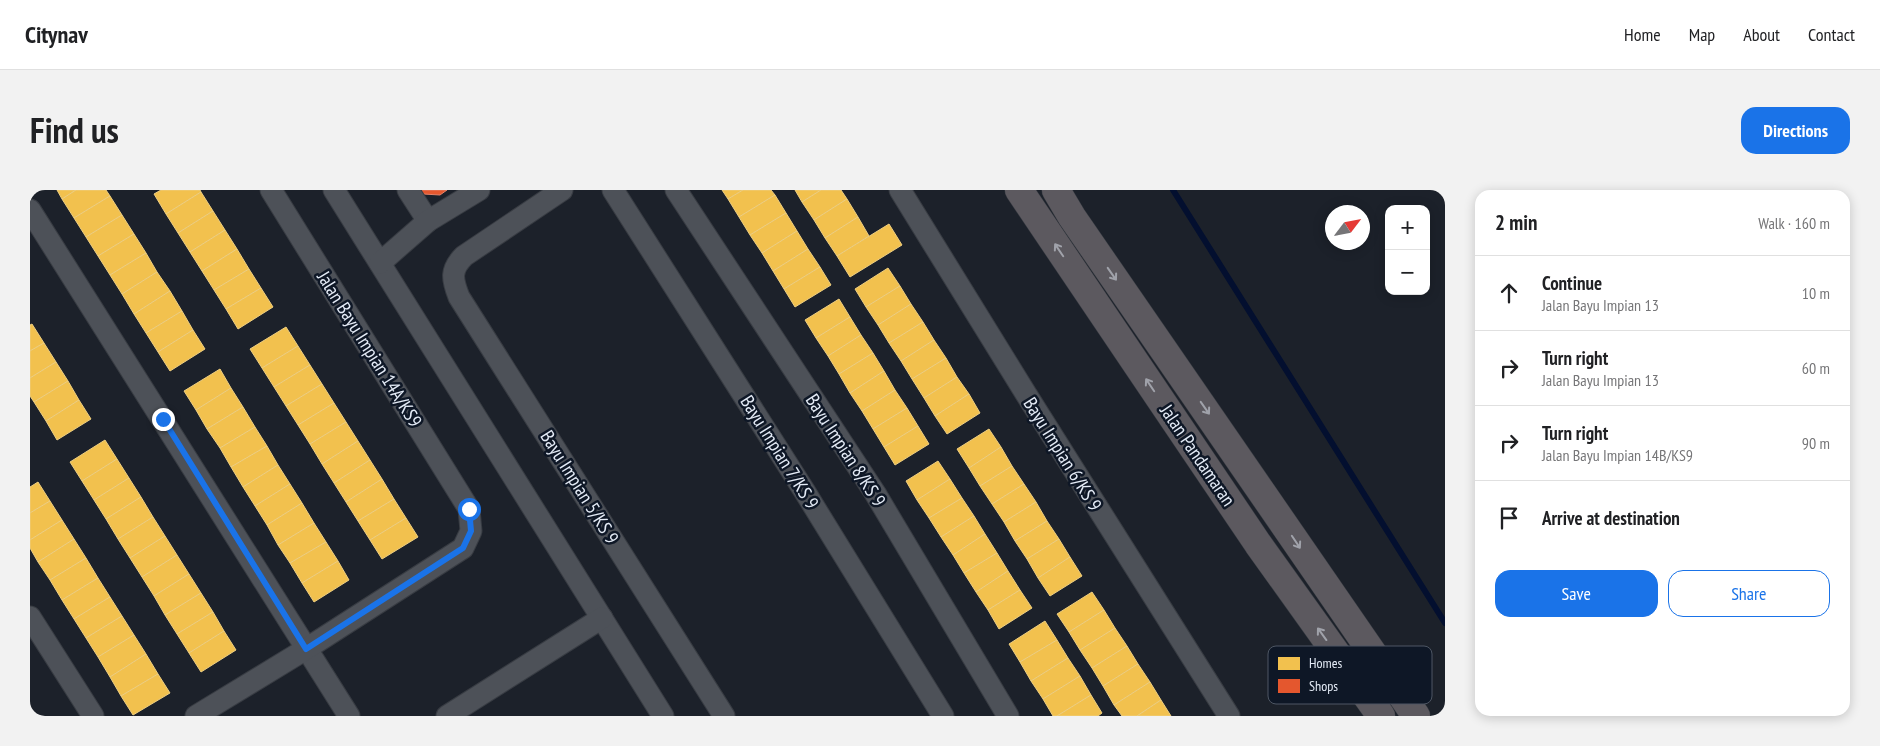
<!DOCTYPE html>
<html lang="en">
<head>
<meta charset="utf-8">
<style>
	:root { --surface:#fff; --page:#f2f2f2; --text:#202124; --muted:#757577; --line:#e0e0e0; --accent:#1a73e8 }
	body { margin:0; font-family:"PT Sans Narrow",sans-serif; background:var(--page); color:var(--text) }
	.controls { position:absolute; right:15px; top:15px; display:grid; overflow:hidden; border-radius:10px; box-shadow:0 2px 12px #0003 }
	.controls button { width:45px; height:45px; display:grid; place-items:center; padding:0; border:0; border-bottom:1px solid var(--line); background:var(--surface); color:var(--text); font:25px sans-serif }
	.compass { position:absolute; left:1295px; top:15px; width:45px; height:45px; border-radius:50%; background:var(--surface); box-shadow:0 2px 12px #0003; rotate:58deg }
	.stop { position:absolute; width:15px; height:15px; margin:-11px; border:4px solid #1a73e8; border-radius:50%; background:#fff }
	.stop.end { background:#1a73e8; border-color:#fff; box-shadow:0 1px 5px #0008 }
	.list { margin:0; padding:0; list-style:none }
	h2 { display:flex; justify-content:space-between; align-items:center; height:65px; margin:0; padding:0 20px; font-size:21px }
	h2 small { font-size:16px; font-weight:400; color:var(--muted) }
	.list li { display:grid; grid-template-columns:32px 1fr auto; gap:15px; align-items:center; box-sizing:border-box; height:75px; padding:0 20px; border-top:1px solid var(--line) }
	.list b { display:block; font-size:19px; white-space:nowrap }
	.list p { margin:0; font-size:16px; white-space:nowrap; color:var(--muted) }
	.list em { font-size:16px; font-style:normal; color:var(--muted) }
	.actions { display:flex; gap:10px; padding:15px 20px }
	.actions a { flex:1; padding:11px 0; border:1px solid var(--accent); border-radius:15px; text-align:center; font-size:18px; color:var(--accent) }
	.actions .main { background:var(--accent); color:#fff }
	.icon { flex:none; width:28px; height:28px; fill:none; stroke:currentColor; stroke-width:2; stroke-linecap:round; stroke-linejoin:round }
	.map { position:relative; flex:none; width:1415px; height:526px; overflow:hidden; border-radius:15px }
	header { display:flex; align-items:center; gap:30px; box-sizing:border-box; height:70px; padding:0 25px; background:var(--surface); border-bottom:1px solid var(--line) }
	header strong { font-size:24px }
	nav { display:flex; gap:28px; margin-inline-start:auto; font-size:18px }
	.intro { display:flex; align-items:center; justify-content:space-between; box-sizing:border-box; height:120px; padding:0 30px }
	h1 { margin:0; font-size:35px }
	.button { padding:12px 22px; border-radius:15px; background:var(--accent); color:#fff; font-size:18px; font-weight:700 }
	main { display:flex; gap:30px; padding:0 30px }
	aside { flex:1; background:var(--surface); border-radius:15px; box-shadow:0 2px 12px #0003 }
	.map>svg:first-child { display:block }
	.homes { fill:#f2c14e; stroke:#eece80 }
	.shops { fill:#e4572e; stroke:#e4836a }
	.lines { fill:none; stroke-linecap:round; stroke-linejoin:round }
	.stream { stroke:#030f2f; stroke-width:6 }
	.minor-casing { stroke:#383c43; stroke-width:23 }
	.major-casing { stroke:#383c43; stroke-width:29 }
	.minor { stroke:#4d5158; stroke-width:21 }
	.major { stroke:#5c595f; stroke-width:28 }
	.oneway { stroke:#a0a2aa }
	.route { stroke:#1a73e8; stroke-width:6 }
	.labels { text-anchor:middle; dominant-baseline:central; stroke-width:5; stroke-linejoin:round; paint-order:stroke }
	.street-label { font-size:19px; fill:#e4ebf6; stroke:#0e1726 }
	.key { fill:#0e1726; stroke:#4e5764; stroke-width:1 }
	.key-label { font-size:14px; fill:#e4ebf6 }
</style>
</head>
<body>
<header>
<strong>Citynav</strong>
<nav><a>Home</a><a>Map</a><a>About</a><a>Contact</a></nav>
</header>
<div class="intro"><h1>Find us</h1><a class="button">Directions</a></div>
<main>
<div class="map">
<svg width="1415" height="526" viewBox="0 0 1415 526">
	<rect width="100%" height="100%" fill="#1c212a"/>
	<g class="homes">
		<path d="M27,0H46L32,9Z"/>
		<path d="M46,0H76L80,6L44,28L32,9Z"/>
		<path d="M131,0H170L171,2L136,24L124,4Z"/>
		<path d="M692,0H713L698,9Z"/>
		<path d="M713,0H741L745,5L709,27L698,9Z"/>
		<path d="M765,0H791L772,12Z"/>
		<path d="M791,0H811L817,9L784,30L772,12Z"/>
		<path d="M171,2L183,21L148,43L136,24Z"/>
		<path d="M745,5L756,23L720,45L709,27Z"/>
		<path d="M80,6L92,25L56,47L44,28Z"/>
		<path d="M817,9L828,27L795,48L784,30Z"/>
		<path d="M183,21L195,40L160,62L148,43Z"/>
		<path d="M756,23L767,41L732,63L720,45Z"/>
		<path d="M92,25L104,44L68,66L56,47Z"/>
		<path d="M828,27L839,46L807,66L795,48Z"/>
		<path d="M859,34L872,55L820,87L807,66Z"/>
		<path d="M195,40L207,59L172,81L160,62Z"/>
		<path d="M767,41L778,59L743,81L732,63Z"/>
		<path d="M104,44L116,63L80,85L68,66Z"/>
		<path d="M207,59L219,79L184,100L172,81Z"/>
		<path d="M778,59L790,77L754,99L743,81Z"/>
		<path d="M116,63L127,82L92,104L80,85Z"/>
		<path d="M790,77L801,95L765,117L754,99Z"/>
		<path d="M858,78L870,96L836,117L825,99Z"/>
		<path d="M219,79L231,98L196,119L184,100Z"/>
		<path d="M127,82L140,101L104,124L92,104Z"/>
		<path d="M870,96L881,114L848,135L836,117Z"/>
		<path d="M231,98L243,117L208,139L196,119Z"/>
		<path d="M140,101L152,121L116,143L104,124Z"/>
		<path d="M809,109L820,127L786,148L775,130Z"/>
		<path d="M881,114L893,132L859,153L848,135Z"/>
		<path d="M152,121L163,140L128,162L116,143Z"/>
		<path d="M820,127L831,145L798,166L786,148Z"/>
		<path d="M893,132L904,150L871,171L859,153Z"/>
		<path d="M2,134L14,153L0,161V135Z"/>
		<path d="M256,137L268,156L232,178L220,159Z"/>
		<path d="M163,140L175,159L140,181L128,162Z"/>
		<path d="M831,145L843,163L809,184L798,166Z"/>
		<path d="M904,150L916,168L882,189L871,171Z"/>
		<path d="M14,153L26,172L0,188V161Z"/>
		<path d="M268,156L280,175L244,197L232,178Z"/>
		<path d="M843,163L854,181L820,203L809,184Z"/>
		<path d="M916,168L927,187L894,208L882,189Z"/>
		<path d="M26,172L38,191L4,212L0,206V188Z"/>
		<path d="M280,175L292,194L256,216L244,197Z"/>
		<path d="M190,179L201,198L166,220L154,201Z"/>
		<path d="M854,181L865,200L832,221L820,203Z"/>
		<path d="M927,187L939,204L905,226L894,208Z"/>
		<path d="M38,191L49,210L16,231L4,212Z"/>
		<path d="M292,194L304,213L268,235L256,216Z"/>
		<path d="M201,198L213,217L177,239L166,220Z"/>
		<path d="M865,200L877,218L843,239L832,221Z"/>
		<path d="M939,204L950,223L917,244L905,226Z"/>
		<path d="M49,210L61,229L27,250L16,231Z"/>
		<path d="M304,213L316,232L280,254L268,235Z"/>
		<path d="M213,217L225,237L190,258L177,239Z"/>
		<path d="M877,218L888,236L854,257L843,239Z"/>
		<path d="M316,232L328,251L292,274L280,254Z"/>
		<path d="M888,236L899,254L865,275L854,257Z"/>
		<path d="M225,237L237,256L201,277L190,258Z"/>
		<path d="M959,239L971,257L939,278L927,259Z"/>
		<path d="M75,250L87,269L52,291L40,272Z"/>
		<path d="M328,251L340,270L304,293L292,274Z"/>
		<path d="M237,256L248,275L213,297L201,277Z"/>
		<path d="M971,257L982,276L950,296L939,278Z"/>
		<path d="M87,269L99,288L64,310L52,291Z"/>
		<path d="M340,270L352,289L316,312L304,293Z"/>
		<path d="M908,271L920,289L887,310L876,291Z"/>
		<path d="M248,275L260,294L225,316L213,297Z"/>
		<path d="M982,276L994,294L962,314L950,296Z"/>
		<path d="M99,288L111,307L76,329L64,310Z"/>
		<path d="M352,289L364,309L328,331L316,312Z"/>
		<path d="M920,289L932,308L899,328L887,310Z"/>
		<path d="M8,292L20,311L0,323V297Z"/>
		<path d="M260,294L272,313L237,335L225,316Z"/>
		<path d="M994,294L1006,312L974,332L962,314Z"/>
		<path d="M111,307L123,327L88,349L76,329Z"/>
		<path d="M932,308L944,326L911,347L899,328Z"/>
		<path d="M364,309L376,328L340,350L328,331Z"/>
		<path d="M20,311L32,330L0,350V323Z"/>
		<path d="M1006,312L1017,331L985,351L974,332Z"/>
		<path d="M272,313L284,333L248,355L237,335Z"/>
		<path d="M944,326L955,344L923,365L911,347Z"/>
		<path d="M123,327L135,346L100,368L88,349Z"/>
		<path d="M376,328L388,347L352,369L340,350Z"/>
		<path d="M32,330L44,349L8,372L0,358V350Z"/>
		<path d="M1017,331L1029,349L997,369L985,351Z"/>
		<path d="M284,333L296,352L260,373L248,355Z"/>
		<path d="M955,344L967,363L934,383L923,365Z"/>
		<path d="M135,346L147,365L112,387L100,368Z"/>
		<path d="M44,349L56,368L20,390L8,372Z"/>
		<path d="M1029,349L1040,367L1008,388L997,369Z"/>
		<path d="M296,352L308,371L272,393L260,373Z"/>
		<path d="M967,363L978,381L946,402L934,383Z"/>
		<path d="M147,365L159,384L124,406L112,387Z"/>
		<path d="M1040,367L1052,386L1020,406L1008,388Z"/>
		<path d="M56,368L68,388L32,410L20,390Z"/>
		<path d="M308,371L319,390L284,412L272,393Z"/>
		<path d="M978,381L990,400L958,420L946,402Z"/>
		<path d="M159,384L171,403L135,425L124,406Z"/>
		<path d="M68,388L80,407L44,429L32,410Z"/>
		<path d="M990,400L1002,418L969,439L958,420Z"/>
		<path d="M1062,402L1074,420L1039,442L1027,424Z"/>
		<path d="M171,403L183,422L147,444L135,425Z"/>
		<path d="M80,407L92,426L56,448L44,429Z"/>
		<path d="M1074,420L1085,438L1050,460L1039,442Z"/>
		<path d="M183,422L194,441L159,463L147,444Z"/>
		<path d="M92,426L104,445L68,467L56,448Z"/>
		<path d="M1015,431L1027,450L990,472L979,454Z"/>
		<path d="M1085,438L1097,456L1062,478L1050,460Z"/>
		<path d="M194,441L206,460L171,482L159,463Z"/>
		<path d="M104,445L116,464L80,487L68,467Z"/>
		<path d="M1027,450L1038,468L1001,491L990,472Z"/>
		<path d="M1097,456L1108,474L1073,496L1062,478Z"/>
		<path d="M116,464L128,484L91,506L80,487Z"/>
		<path d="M1038,468L1050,486L1013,509L1001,491Z"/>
		<path d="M1108,474L1120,492L1084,515L1073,496Z"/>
		<path d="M128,484L140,503L103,525L91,506Z"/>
		<path d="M1050,486L1061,505L1027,526H1023L1013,509Z"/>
		<path d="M1120,492L1131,510L1107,526H1092L1084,515Z"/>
		<path d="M1061,505L1072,523L1068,526H1027Z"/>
		<path d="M1131,510L1141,526H1107Z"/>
	</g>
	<path class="shops" d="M391,0H417L410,5L393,4Z"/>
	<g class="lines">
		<path class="stream" d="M1143,0L1415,433"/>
		<g class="minor-casing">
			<g id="minor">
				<path d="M304,0L633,526"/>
				<path d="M378,0L398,31"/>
				<path d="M532,0L434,66C420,80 422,89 429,107L694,526"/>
				<path d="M583,0L775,302L913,526"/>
				<path d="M646,0L845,303L978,526"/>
				<path d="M870,0L996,204L1199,526"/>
				<path d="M0,20L319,526"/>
				<path d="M350,73L398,31L449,0"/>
				<path d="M0,427L63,526"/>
				<path d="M166,526L276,459L433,358L441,341L439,319L241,0"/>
				<path d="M417,526L572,428"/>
			</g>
		</g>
		<g class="major-casing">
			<g id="major">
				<path d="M989,0L1228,354L1351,526"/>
				<path d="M1026,0L1042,27L1386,526"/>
			</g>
		</g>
		<use href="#minor" class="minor"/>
		<use href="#major" class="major"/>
	</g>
	<defs><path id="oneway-shaft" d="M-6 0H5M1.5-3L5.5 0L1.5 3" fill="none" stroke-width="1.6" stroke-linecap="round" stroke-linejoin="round" transform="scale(1.25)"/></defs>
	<g class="oneway">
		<use href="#oneway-shaft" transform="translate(1029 60) rotate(-124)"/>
		<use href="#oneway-shaft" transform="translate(1082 84) rotate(55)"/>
		<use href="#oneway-shaft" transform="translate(1120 195) rotate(-124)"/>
		<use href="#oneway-shaft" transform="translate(1175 218) rotate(55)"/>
		<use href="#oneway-shaft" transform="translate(1266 352) rotate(56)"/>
		<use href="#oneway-shaft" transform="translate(1292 444) rotate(-126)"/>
	</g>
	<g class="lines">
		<path class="route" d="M133,229L276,459L433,358L441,341L439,319"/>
	</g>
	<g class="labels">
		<g class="street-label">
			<text transform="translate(340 159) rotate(58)">Jalan Bayu Impian 14A/KS9</text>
			<text transform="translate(816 260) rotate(57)">Bayu Impian 8/KS 9</text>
			<text transform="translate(750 262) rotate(58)">Bayu Impian 7/KS 9</text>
			<text transform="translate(1033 264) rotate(58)">Bayu Impian 6/KS 9</text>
			<text transform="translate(1168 265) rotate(56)">Jalan Pandamaran</text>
			<text transform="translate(550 297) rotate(58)">Bayu Impian 5/KS 9</text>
		</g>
	</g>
	<rect x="1238" y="456" width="164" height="58" rx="8" class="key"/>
	<rect x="1248" y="467" width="22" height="13" fill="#f2c14e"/>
	<rect x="1248" y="489" width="22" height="14" fill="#e4572e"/>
	<g class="key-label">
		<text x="1279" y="478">Homes</text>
		<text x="1279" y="501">Shops</text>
	</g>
</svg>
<div class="controls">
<button>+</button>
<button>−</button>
</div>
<svg class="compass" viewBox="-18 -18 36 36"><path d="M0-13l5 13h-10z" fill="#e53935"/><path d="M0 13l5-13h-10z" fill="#757577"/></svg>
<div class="stop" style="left:439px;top:319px"></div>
<div class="stop end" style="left:133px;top:229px"></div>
</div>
<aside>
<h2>2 min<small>Walk · 160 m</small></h2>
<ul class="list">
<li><svg class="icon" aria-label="ahead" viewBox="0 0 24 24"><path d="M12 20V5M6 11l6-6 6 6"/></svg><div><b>Continue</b><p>Jalan Bayu Impian 13</p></div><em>10 m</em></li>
<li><svg class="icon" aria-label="right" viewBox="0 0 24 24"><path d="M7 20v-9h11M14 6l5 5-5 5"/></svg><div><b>Turn right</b><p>Jalan Bayu Impian 13</p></div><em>60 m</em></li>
<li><svg class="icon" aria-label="right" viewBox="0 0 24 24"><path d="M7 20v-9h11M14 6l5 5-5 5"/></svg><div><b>Turn right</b><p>Jalan Bayu Impian 14B/KS9</p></div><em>90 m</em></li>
<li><svg class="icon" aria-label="arrive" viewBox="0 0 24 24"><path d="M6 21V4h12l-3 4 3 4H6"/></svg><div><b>Arrive at destination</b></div></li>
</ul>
<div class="actions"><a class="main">Save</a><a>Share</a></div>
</aside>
</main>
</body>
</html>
